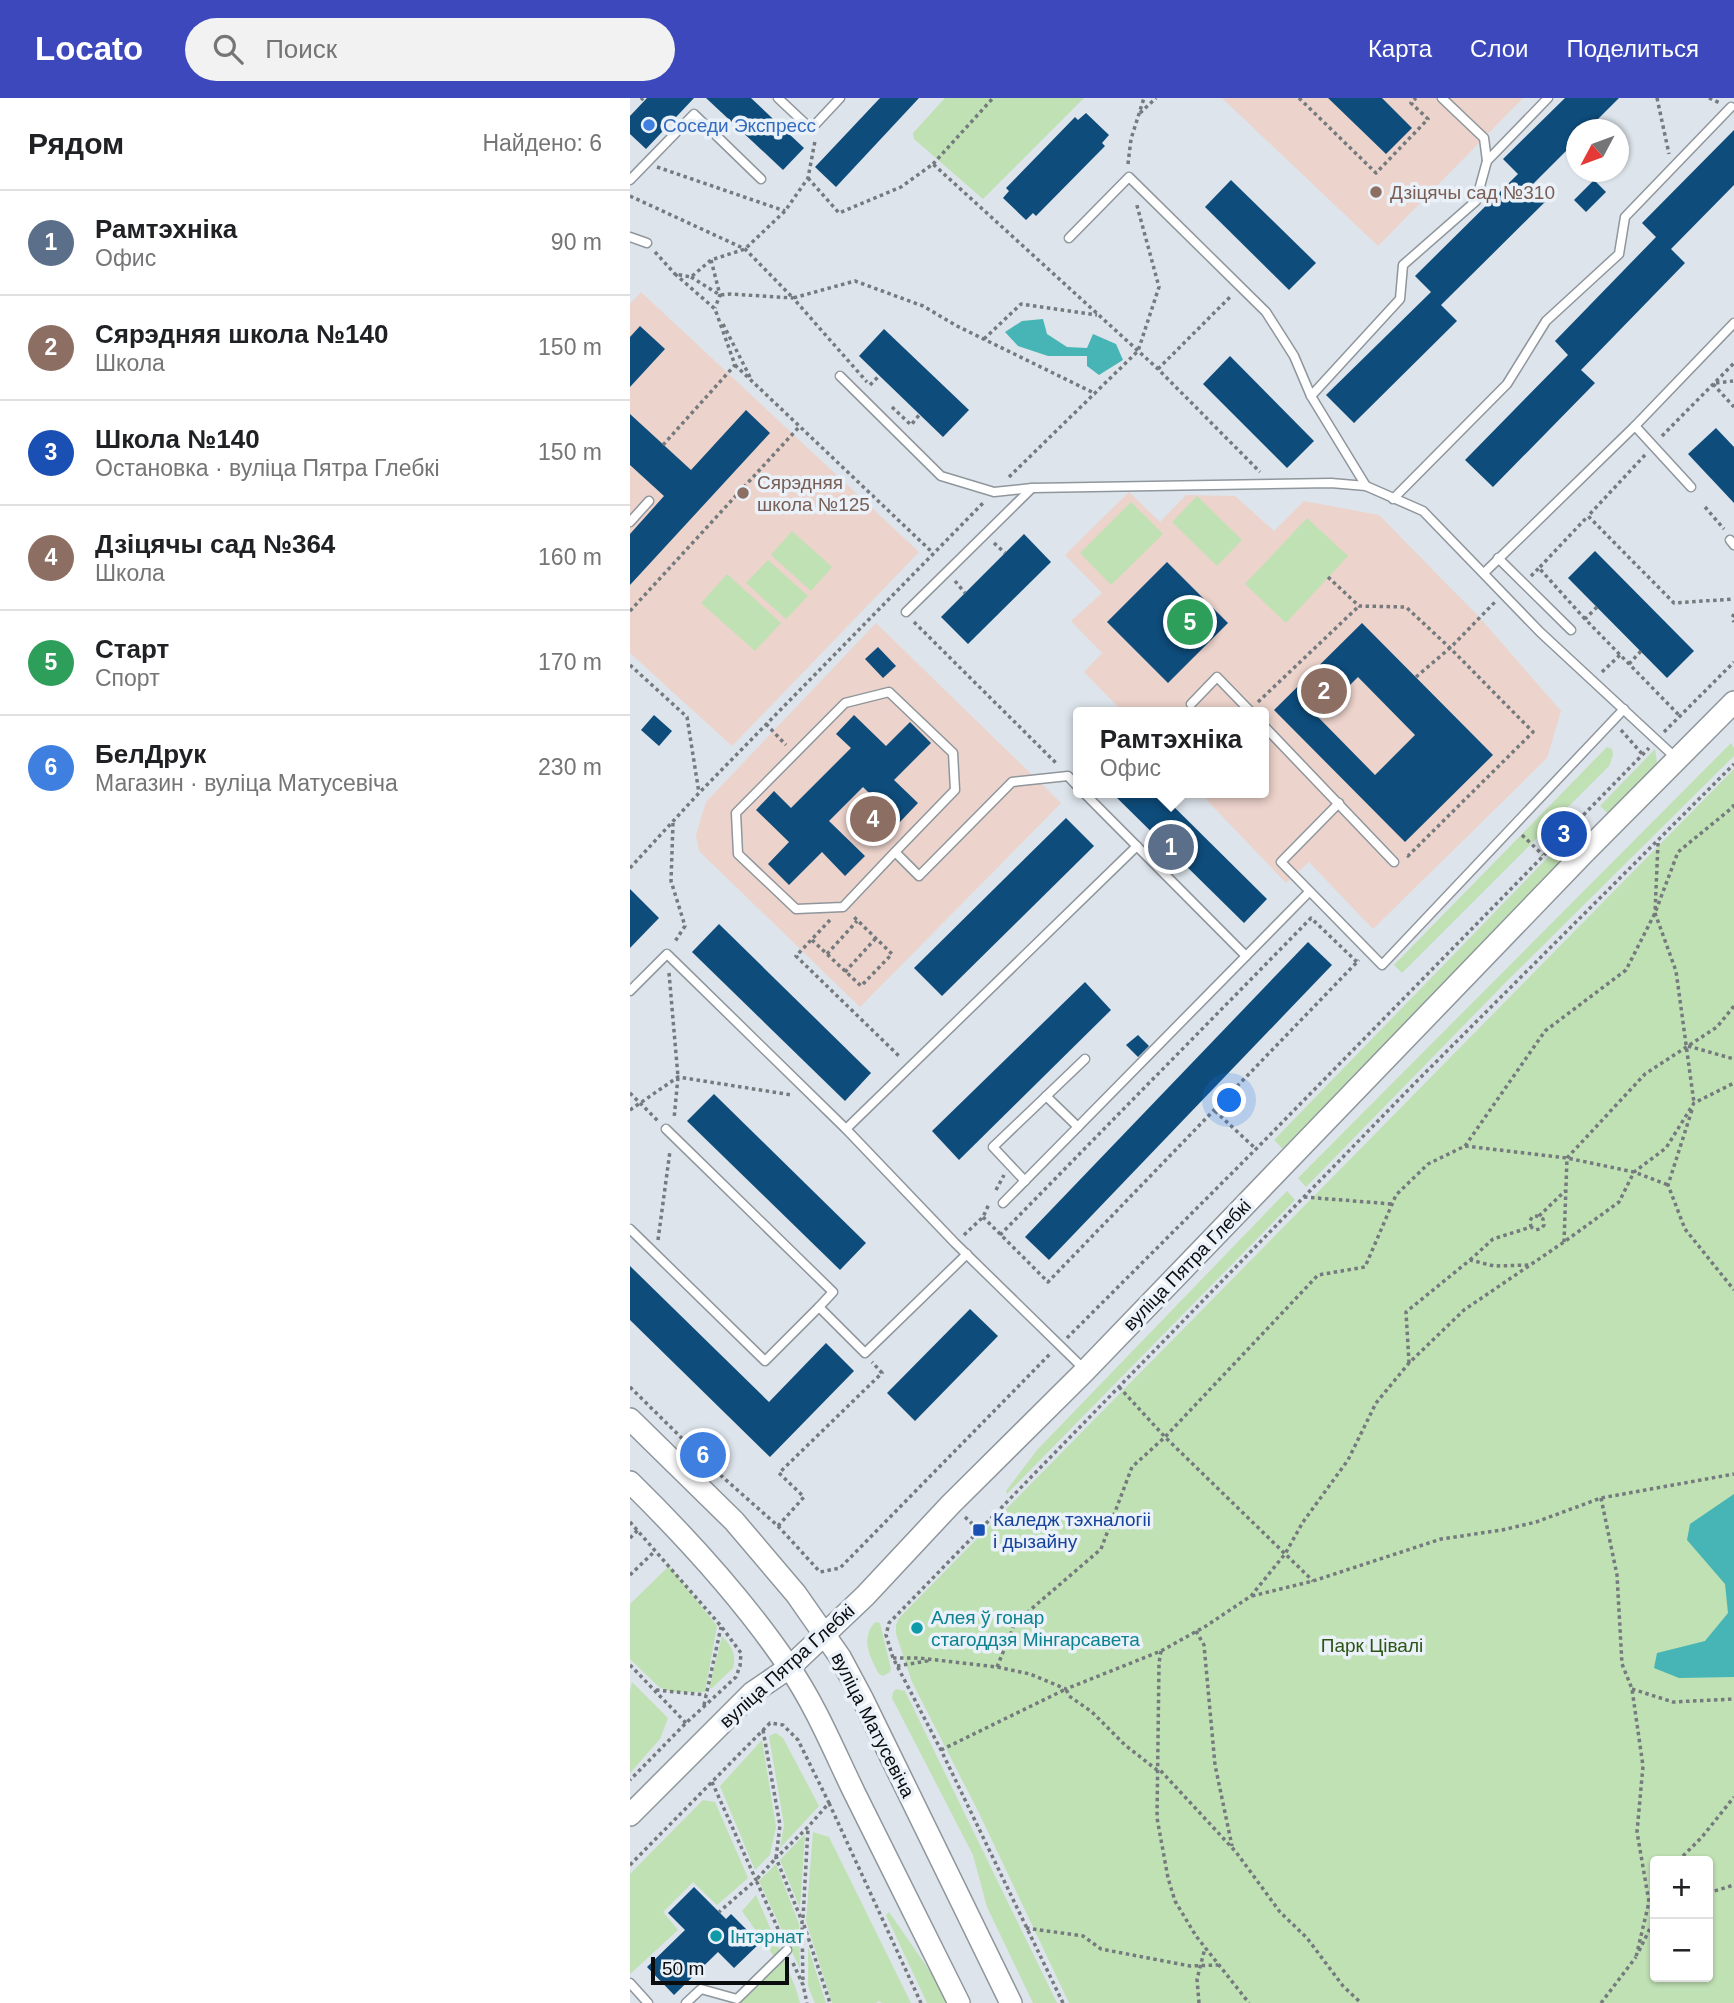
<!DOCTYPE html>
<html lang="ru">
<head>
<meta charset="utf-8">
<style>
	:root { --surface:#fff; --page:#f2f2f2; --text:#202124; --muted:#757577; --line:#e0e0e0; --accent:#3c48bc }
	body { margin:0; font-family:Helvetica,sans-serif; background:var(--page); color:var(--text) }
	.controls { position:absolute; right:21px; bottom:21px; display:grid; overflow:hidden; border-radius:7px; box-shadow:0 2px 5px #0004 }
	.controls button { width:63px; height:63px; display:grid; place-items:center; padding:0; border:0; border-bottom:2px solid var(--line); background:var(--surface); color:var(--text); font:35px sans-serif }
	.compass { position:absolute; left:936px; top:21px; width:63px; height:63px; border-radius:50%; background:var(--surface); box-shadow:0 2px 5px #0004; rotate:229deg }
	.scale { position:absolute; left:21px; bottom:18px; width:138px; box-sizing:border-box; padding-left:7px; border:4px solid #0a0c0e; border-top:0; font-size:19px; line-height:24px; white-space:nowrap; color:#0a0c0e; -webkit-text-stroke:5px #eaf1f8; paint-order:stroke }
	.you { position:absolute; left:600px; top:1003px; width:24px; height:24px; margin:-18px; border:5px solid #fff; border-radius:50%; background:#1a73e8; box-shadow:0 0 0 10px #1a73e833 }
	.badge { display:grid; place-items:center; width:46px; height:46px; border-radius:50%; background:var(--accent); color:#fff; font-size:23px; font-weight:700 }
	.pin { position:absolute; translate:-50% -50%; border:4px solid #fff; box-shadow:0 2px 7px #0006 }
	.popup { position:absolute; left:443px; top:609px; width:196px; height:91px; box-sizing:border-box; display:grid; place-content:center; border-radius:7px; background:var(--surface); filter:drop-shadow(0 2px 5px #0005); font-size:23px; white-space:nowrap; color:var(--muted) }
	.popup b { font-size:26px; color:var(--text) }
	.popup::after { content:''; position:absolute; left:50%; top:100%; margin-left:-14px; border:14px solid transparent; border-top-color:var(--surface) }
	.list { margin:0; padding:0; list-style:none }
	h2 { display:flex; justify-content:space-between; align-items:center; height:91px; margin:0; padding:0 28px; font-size:30px }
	h2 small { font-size:23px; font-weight:400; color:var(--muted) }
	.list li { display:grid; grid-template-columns:46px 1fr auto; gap:21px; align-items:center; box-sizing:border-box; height:105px; padding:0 28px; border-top:2px solid var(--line) }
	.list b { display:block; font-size:26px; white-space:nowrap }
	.list p { margin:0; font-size:23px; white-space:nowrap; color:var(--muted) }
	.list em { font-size:23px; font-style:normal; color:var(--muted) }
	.icon { flex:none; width:38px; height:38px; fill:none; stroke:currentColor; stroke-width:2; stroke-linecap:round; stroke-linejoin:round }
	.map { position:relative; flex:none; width:1104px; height:1905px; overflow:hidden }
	header { display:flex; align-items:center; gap:42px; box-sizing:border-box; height:98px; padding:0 35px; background:var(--accent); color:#fff }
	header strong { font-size:33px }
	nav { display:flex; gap:38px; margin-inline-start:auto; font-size:24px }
	.search { width:490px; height:63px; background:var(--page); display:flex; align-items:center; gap:18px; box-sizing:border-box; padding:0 24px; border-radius:38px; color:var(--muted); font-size:26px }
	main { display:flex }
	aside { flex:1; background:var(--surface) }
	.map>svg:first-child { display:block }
	.education { fill:#ecd3cb }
	.green { fill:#c0e1b3; fill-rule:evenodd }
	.water { fill:#47b5b6 }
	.building { fill:#0e4c7b; fill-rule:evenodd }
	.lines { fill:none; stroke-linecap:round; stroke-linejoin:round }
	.lane-casing { stroke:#8f969c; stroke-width:11 }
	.secondary-casing { stroke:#8f969c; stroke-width:24 }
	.path { stroke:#757a7e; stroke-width:3.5; stroke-dasharray:3.5 3.5; stroke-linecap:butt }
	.lane { stroke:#fff; stroke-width:8 }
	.secondary { stroke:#fff; stroke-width:21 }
	.shop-dot { fill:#3f7fe0; stroke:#eaf1f8; stroke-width:2.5 }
	.education-dot { fill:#8d6e63; stroke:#eaf1f8; stroke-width:2.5 }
	.transit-dot { fill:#1a4fb4; stroke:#eaf1f8; stroke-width:2.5 }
	.culture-dot { fill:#0f9aa8; stroke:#eaf1f8; stroke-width:2.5 }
	.labels { text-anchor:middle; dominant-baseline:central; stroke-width:7; stroke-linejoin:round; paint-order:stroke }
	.shop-label { font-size:19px; fill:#366cbe; stroke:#eaf1f8; text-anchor:start }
	.education-label { font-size:19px; fill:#785e54; stroke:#eaf1f8; text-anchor:start }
	.street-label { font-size:19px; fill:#0a0c0e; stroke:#eaf1f8 }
	.transit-label { font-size:19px; fill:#164399; stroke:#eaf1f8; text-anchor:start }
	.culture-label { font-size:19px; fill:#0d838f; stroke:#eaf1f8; text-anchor:start }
	.park-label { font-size:19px; fill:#2c5515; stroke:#eaf1f8 }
</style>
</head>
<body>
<header>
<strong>Locato</strong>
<div class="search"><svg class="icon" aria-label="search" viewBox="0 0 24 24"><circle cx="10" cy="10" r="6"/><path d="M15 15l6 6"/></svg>Поиск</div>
<nav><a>Карта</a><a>Слои</a><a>Поделиться</a></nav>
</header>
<main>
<aside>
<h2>Рядом<small>Найдено: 6</small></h2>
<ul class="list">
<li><span class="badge" style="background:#5c6f8a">1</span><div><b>Рамтэхніка</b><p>Офис</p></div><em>90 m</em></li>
<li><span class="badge" style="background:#8d6e63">2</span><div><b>Сярэдняя школа №140</b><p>Школа</p></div><em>150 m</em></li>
<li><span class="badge" style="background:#1a4fb4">3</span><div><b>Школа №140</b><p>Остановка · вуліца Пятра Глебкі</p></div><em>150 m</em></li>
<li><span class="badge" style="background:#8d6e63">4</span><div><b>Дзіцячы сад №364</b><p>Школа</p></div><em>160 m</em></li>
<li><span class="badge" style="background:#2e9e5b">5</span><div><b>Старт</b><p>Спорт</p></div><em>170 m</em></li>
<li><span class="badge" style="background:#3f7fe0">6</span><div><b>БелДрук</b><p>Магазин · вуліца Матусевіча</p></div><em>230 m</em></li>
</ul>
</aside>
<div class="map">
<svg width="1104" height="1905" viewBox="0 0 1104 1905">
	<rect width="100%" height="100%" fill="#dde4eb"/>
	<g class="education">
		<path d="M592,0H893L748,148Z"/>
		<path d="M11,194L289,454L102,648L0,555V206Z"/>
		<path d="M499,394L530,424L556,397L605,398L644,433L674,403L749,417L850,520L931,613L917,660L743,831L679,764L656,785L570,695H634V614H493L454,574L472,555L441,523L472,495L435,457Z"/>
		<path d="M246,525L431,705L230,909L69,753L66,737L76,704Z"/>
	</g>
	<g class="green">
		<path d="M315,0H454L353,101L284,41L283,35Z"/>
		<path d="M567,398L612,442L587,468L542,424Z"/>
		<path d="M501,404L533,436L481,487L450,455Z"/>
		<path d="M677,420L718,458L656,525L615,486Z"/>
		<path d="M162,433L202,469L181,493L141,457Z"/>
		<path d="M138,462L178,498L156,521L116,485Z"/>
		<path d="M97,476L151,525L125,553L71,505Z"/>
		<path d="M1101,645L1104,650V658L877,883L676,1089L668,1080Z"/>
		<path d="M977,649L982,651L983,657L979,668L772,875L764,867Z"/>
		<path d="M1025,651L1027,665L1025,674L981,718L970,708Z"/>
		<path d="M1104,671V1905H439L349,1715L282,1584L266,1536V1527L269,1520ZM1025,1763H1078V1879H1025Z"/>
		<path d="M927,750L936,760L653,1051L644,1042Z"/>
		<path d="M657,1093L665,1102L377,1396L376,1393L407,1352Z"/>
		<path d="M39,1468L87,1528L75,1594H42L29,1589L0,1561V1506Z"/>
		<path d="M245,1524L250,1525L261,1571L260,1574L253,1578L249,1576C240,1559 230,1541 245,1524Z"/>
		<path d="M92,1538C101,1548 107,1556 103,1570L82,1590H79Z"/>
		<path d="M2,1584L38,1620L30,1641L0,1675V1594Z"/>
		<path d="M266,1591L275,1593L427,1905H403L357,1809L343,1757L262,1600L263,1594Z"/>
		<path d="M146,1635L153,1640L189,1708L150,1750L154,1727L139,1638Z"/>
		<path d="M132,1642L146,1729L140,1757L125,1772L90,1688Z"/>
		<path d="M73,1702L85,1704L118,1780L87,1807L63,1784L33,1814L48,1832L0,1876V1776Z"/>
		<path d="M183,1734L199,1739L281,1905H252L249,1903L246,1905H202L176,1823Z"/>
		<path d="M175,1736L170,1810L150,1762Z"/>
		<path d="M146,1766L169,1826L170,1871L129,1783Z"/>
		<path d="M126,1797L165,1888L170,1905H101L148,1864L112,1813Z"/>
		<path d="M259,1814L308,1885L317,1905H297L256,1817Z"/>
		<path d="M178,1849L196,1905H185L178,1888Z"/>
	</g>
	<g class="water">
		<path d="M413,221L417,236L437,249L457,250L463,236L486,246L493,262L469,277L457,268V258H418L388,248L375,234L392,223Z"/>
		<path d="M1104,1396V1579L1049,1580L1024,1570L1027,1555L1075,1543L1098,1515L1095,1486L1057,1442L1060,1426Z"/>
	</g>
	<g class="building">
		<path d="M17,0H64L16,51L0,36V18Z"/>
		<path d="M76,0H121L174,50L153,72Z"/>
		<path d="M250,0H289L206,89L185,69Z"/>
		<path d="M698,0H752L782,30L756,56Z"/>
		<path d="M935,0H989L957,32H947V42L902,87L917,102L811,207L827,223L724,325L696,297L801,194L785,178L888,76L873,61Z"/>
		<path d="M456,15L479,37L472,45L475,48L406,118L403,115L396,122L373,100L379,93L376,90L445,19L448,22Z"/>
		<path d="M1104,32V87L1041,151L1055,165L951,272L965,285L863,389L835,362L938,257L925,243L1026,139L1012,125Z"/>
		<path d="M601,82L686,165L659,192L575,109Z"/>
		<path d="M964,82L976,94L956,114L944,102Z"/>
		<path d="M10,228L35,251L0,289V239Z"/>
		<path d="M254,231L339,312L313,339L229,258Z"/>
		<path d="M600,258L684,343L657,370L573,286Z"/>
		<path d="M116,312L140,335L0,487V436L34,398L0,367V316L61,372Z"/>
		<path d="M1086,330L1104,349V405L1058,356Z"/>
		<path d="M394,436L421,464L338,546L311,519Z"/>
		<path d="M965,453L1064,553L1037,580L938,480Z"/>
		<path d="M537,464L598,525L538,585L477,524Z"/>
		<path d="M732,525L863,657L775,744L644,612ZM728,579L785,637L745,677L688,619Z"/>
		<path d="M248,549L266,568L253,580L235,561Z"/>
		<path d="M24,617L42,633L29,648L11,632Z"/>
		<path d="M224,617L256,648L280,624L301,645L264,682L288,705L269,725L233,689L199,723L235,758L215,778L192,754L159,787L138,766L159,744L126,712L144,693L161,710L221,650L206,636Z"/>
		<path d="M482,695H530L637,801L614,825Z"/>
		<path d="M436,720L464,748L312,898L284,870Z"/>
		<path d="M0,791L29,820L0,850Z"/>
		<path d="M89,826L241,975L215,1003L62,854Z"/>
		<path d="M678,844L702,867L419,1162L395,1139Z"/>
		<path d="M455,884L481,912L329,1062L302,1033Z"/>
		<path d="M508,937L519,948L508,959L496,947Z"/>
		<path d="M84,996L236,1145L210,1172L57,1023Z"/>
		<path d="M0,1168L139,1304L196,1245L224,1273L140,1359L0,1222Z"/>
		<path d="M340,1211L368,1238L285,1323L257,1295Z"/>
		<path d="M64,1789L96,1821L101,1816L130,1845L104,1870L88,1854L44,1897L17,1869L55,1832L38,1815Z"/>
	</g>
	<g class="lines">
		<g class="lane-casing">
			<g id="lane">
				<path d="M148,0L181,31L210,0"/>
				<path d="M812,0L854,40L857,63"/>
				<path d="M0,82L64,16L131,81"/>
				<path d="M0,139L17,145"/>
				<path d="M439,140L499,79L636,214L664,258L681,298L736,388"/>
				<path d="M210,278L311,378L364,394L402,390L701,385L736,388L793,413L910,534L1047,661"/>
				<path d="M681,298L770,201L773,167L846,103L857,63L918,0"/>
				<path d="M1005,328L1061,389"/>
				<path d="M763,401L877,286L916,223L989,156L995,119L1101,9"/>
				<path d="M0,424L19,403"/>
				<path d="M1100,442L1104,447"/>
				<path d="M868,460L941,532"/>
				<path d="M854,475L1005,328L1104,225"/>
				<path d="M276,514L402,390"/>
				<path d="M561,606L587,579L621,614"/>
				<path d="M634,628L764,764"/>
				<path d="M454,695L616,858"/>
				<path d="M709,705L651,764L752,867L994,611"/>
				<path d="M265,754L325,692L323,655L259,594L215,605L106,715L108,756L166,811L213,809L265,754L289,778L382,684L438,678L448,689"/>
				<path d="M0,893L37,856L216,1031L325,1145L454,1271"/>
				<path d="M416,998L448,1029"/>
				<path d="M36,1031L203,1194L189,1209L235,1255L337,1156"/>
				<path d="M216,1031L507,748"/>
				<path d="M395,1083L363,1049L455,961"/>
				<path d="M373,1105L679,794"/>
				<path d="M0,1131L135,1263L189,1209"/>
				<path d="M0,1885L18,1905"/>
				<path d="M56,1905L71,1891L107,1901L157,1852"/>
			</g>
		</g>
		<g class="secondary-casing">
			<g id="secondary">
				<path d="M0,1321L104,1423L166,1496L210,1559L233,1602L381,1905"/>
				<path d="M0,1384C57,1440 114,1502 159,1569C186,1608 204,1653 225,1696C260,1765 294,1835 329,1905"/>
				<path d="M0,1717L122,1595L160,1569L235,1498L321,1406L455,1273L953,756L1104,604"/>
			</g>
		</g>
		<g class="path">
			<path d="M669,0L746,75L798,21L781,5L786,0"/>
			<path d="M1027,0L1039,56"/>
			<path d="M1079,0L1090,5"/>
			<path d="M11,2L13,0"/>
			<path d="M510,15L526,0"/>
			<path d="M303,66L363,0"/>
			<path d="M498,66L501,41L514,0"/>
			<path d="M27,69L155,113"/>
			<path d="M178,80L209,115L271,89L303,66L528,271L630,374"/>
			<path d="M0,98L115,151L163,200L225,183L293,208L327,228L466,296"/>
			<path d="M25,154L45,176"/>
			<path d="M81,162L90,197L85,210"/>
			<path d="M61,179L90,197L101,196L163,200L237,284"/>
			<path d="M93,226L120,279"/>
			<path d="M354,241L391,206L467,217"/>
			<path d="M105,267L303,455"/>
			<path d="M528,271L601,198"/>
			<path d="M1086,285L1103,283"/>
			<path d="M1083,286L1104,309"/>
			<path d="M240,287L249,278"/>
			<path d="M262,309L281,327L290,316"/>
			<path d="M1032,338L1104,265"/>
			<path d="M33,347L105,267L85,211L45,176L61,179L81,162L115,151L155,113L178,80L185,43"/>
			<path d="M1015,357L958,418L1044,505L1104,501"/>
			<path d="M379,379L508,253L529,189L506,104"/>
			<path d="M1075,409L1094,431"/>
			<path d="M364,445L375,455"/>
			<path d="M901,478L909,470"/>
			<path d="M698,479L729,508L776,509L820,550L903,634L778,758L776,756"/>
			<path d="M325,483L335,495"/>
			<path d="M967,509L955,521L1049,617"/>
			<path d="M0,513L169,329"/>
			<path d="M1104,516L1102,520L1104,524"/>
			<path d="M955,521L909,470L958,418"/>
			<path d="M284,524L427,666"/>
			<path d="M999,566L1011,553"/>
			<path d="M0,567L57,619L69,695"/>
			<path d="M972,574L990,557"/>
			<path d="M786,579L820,550L865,504"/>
			<path d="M628,604L729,508"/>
			<path d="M136,626L156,647"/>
			<path d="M991,632L1013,657"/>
			<path d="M1034,634L1104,564"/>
			<path d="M43,725L41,783L55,828L44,845"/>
			<path d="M892,737L913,757"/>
			<path d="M1028,745L1025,815L1046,873L1064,1005"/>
			<path d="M0,770L69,695L354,404"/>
			<path d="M200,822L166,858L271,960"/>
			<path d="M182,842L231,888L262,856L223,818"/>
			<path d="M197,856L227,823"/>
			<path d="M215,874L246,840"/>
			<path d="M39,875L48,979L44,1021"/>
			<path d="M1058,948L1104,961"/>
			<path d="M0,995L28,1023"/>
			<path d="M0,1012L48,979L162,997"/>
			<path d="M1062,1012L1038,1087L1055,1131L1104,1192"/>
			<path d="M585,1013L626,1051"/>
			<path d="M835,1048L915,933L996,872L1025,815L1048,754L1103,709L1104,704"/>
			<path d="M366,1092L374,1077"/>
			<path d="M674,1099L762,1106"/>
			<path d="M909,1118L935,1093"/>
			<path d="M353,1119L418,1184L729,862"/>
			<path d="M334,1137L353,1119L359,1106"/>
			<path d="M370,1137L681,820L727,864"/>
			<path d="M28,1142L40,1053"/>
			<path d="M934,1144L937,1060L1015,976L1087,929L1104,908"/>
			<path d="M840,1162L863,1141L901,1129L906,1132L912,1130L914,1127L913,1121L907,1118L902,1119L900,1123L901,1129"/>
			<path d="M437,1240L626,1051L1019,650"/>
			<path d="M779,1265L776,1214L840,1162L864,1168L900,1167"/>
			<path d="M0,1289L78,1366L148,1428L190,1474L210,1470L421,1255"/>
			<path d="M489,1289L535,1339L683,1483"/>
			<path d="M971,1400L987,1477L992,1566L1002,1591L1013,1668L1007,1734L1019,1804L1006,1859"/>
			<path d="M335,1419L349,1432"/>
			<path d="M0,1424L91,1528L111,1555L110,1568L106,1579L56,1625L0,1682"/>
			<path d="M148,1428L174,1399L149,1375L252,1275L242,1264"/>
			<path d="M0,1440L8,1432"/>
			<path d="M0,1477L25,1453"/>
			<path d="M622,1498L683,1483L811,1441L872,1432L906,1424L971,1400L1104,1376"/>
			<path d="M566,1533L574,1547L585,1667L602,1748"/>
			<path d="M531,1553L529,1565L527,1720L538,1780L545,1803L566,1838L619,1905"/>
			<path d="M263,1560H289L367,1569L400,1576L436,1591L531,1553L576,1528L621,1498L655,1456L673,1424L718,1362L746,1305L779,1265L834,1212L934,1144L989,1104L1004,1074L1036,1050L1064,1005L1104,985"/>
			<path d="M0,1567L56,1625"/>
			<path d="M267,1568L297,1563L299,1561"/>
			<path d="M367,1569L385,1525L471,1451L502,1369L535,1339L688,1177L735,1169L766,1097L798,1066L835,1048L937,1060L1004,1074L1038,1087"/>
			<path d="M1002,1591L1043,1604L1104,1601"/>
			<path d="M26,1592L76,1597"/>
			<path d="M74,1607L91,1529"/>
			<path d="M133,1632L150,1727L146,1760L126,1782L153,1842"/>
			<path d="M311,1652L436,1591L439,1598L462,1614L495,1647L527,1672H530L606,1754L650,1814L677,1840L713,1888L731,1905"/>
			<path d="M82,1684L126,1782L89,1814"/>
			<path d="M199,1705L291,1905"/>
			<path d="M1048,1763L1072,1739L1104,1699"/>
			<path d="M0,1767L140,1625L153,1627L168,1642L199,1705L178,1729L146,1760L172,1823L173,1887"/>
			<path d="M1078,1795L1104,1787"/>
			<path d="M173,1820L178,1730"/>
			<path d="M174,1827L200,1905"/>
			<path d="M396,1830L453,1838L471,1851L560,1868L588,1867"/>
			<path d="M1009,1853L1025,1820"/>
			<path d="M163,1865L173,1887L177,1905"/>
			<path d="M433,1905L311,1652L263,1560L256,1537L259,1525L784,986L1104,666"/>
			<path d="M569,1905L567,1881L575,1850"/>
			<path d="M971,1905L1006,1859"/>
		</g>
		<use href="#lane" class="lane"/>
		<use href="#secondary" class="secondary"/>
	</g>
	<circle class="shop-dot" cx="19" cy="27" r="7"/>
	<g class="education-dot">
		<circle cx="746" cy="94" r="7"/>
		<circle cx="113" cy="395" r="7"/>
	</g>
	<rect class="transit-dot" x="342" y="1425" width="14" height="14" rx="3.5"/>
	<g class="culture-dot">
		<circle cx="287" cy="1530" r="7"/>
		<circle cx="86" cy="1838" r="7"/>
	</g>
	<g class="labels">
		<g class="shop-label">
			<text x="33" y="27">Соседи Экспресс</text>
		</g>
		<g class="education-label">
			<text x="760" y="94">Дзіцячы сад №310</text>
			<text x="127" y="384">Сярэдняя<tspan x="127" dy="22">школа №125</tspan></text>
		</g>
		<g class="street-label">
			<text transform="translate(557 1167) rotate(-46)">вуліца Пятра Глебкі</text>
			<text transform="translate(157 1568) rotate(-42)">вуліца Пятра Глебкі</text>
			<text transform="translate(243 1627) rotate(63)">вуліца Матусевіча</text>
		</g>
		<g class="transit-label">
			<text x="363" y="1421">Каледж тэхналогіі<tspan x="363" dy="22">і дызайну</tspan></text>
		</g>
		<g class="culture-label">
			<text x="301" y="1519">Алея ў гонар<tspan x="301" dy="22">стагоддзя Мінгарсавета</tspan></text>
			<text x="100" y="1838">Інтэрнат</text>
		</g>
		<g class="park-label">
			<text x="742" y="1547">Парк Цівалі</text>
		</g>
	</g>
</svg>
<div class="controls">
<button>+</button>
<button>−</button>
</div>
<svg class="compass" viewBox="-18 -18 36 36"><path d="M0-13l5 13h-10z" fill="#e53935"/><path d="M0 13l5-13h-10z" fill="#757577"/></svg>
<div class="scale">50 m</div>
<div class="you"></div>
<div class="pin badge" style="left:541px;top:749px;background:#5c6f8a">1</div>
<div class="popup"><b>Рамтэхніка</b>Офис</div>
<div class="pin badge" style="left:694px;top:593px;background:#8d6e63">2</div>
<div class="pin badge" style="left:934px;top:736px;background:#1a4fb4">3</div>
<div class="pin badge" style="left:243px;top:721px;background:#8d6e63">4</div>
<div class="pin badge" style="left:560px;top:524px;background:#2e9e5b">5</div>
<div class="pin badge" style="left:73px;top:1357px;background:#3f7fe0">6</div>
</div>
</main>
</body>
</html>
